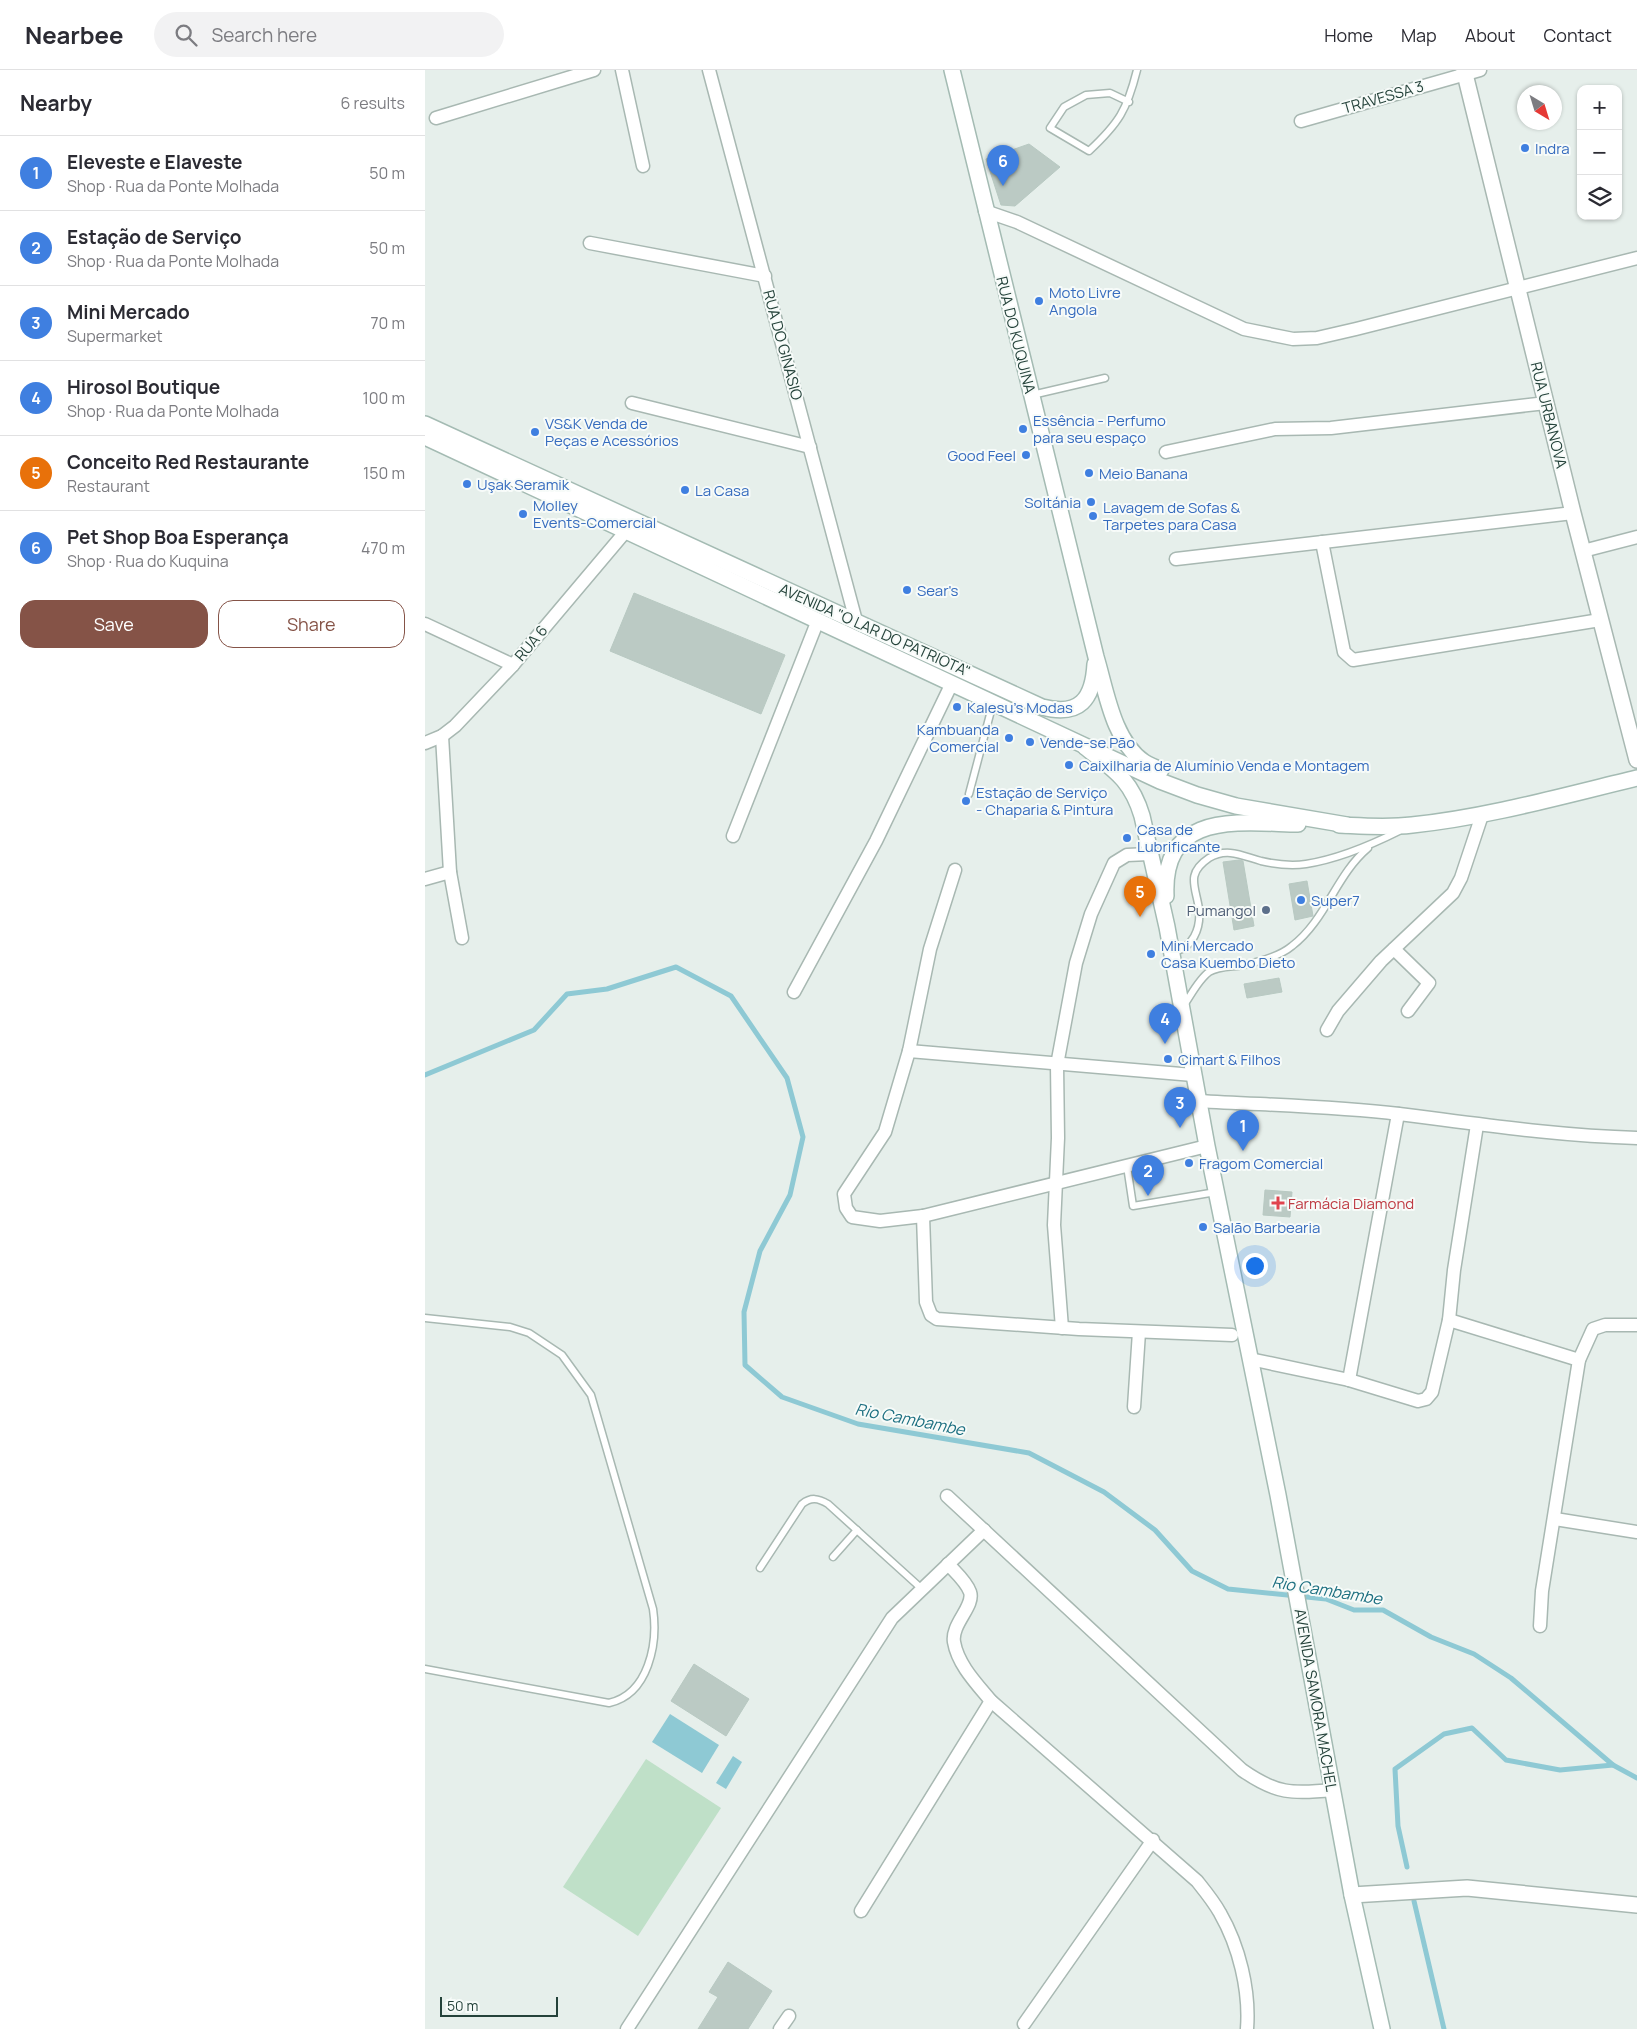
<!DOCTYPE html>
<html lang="en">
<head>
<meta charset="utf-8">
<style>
	:root { --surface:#fff; --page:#f2f2f3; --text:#2b2b33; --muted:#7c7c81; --line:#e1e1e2; --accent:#855347 }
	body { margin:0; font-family:Manrope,sans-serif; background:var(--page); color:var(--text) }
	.controls { position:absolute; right:15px; top:15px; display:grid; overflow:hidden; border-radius:10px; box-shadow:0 1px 4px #0004 }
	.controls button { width:45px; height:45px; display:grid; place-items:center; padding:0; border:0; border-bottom:1px solid var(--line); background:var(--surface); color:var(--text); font:25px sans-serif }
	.compass { position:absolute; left:1092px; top:15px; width:45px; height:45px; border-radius:50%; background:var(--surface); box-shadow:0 1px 4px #0004; rotate:142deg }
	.scale { position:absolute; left:15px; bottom:12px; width:118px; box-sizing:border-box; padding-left:5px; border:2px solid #24423a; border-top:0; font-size:14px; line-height:18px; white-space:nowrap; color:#24423a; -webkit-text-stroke:4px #f7fbf9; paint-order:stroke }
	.you { position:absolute; left:829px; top:1195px; width:18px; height:18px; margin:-12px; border:4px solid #fff; border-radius:50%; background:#1a73e8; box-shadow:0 0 0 8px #1a73e833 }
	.badge { display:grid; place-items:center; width:32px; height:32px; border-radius:50%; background:var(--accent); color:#fff; font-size:16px; font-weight:700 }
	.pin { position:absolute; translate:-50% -41px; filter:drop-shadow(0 1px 2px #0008) }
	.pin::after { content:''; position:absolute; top:26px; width:18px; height:15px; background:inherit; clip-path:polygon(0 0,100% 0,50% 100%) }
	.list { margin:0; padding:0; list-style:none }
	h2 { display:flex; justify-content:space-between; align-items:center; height:65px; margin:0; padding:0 20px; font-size:21px }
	h2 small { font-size:16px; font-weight:400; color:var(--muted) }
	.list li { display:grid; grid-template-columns:32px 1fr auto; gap:15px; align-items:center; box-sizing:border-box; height:75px; padding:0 20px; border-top:1px solid var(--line) }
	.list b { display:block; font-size:19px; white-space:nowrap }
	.list p { margin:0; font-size:16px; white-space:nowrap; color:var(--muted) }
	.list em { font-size:16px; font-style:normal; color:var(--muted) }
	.actions { display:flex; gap:10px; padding:15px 20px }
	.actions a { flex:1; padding:11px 0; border:1px solid var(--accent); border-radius:15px; text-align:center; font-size:18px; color:var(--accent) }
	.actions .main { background:var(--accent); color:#fff }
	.icon { flex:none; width:28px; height:28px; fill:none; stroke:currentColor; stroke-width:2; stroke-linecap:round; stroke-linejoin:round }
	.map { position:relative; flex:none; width:1212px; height:1959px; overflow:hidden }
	header { display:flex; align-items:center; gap:30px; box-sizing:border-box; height:70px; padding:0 25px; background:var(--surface); border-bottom:1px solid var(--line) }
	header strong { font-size:24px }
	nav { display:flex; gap:28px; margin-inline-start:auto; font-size:18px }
	.search { width:350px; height:45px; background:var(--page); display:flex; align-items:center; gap:12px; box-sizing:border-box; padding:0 18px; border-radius:28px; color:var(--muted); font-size:19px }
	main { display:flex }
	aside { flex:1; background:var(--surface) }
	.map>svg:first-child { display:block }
	.green { fill:#bfe0c8 }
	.water { fill:#8ec9d4 }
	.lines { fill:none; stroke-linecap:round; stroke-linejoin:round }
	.stream { stroke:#8ec9d4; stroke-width:5 }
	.building { fill:#bbcac4; stroke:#b8c9c2 }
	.service-casing { stroke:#a8b8b2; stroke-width:9 }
	.minor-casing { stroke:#a8b8b2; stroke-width:15 }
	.tertiary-casing { stroke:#a8b8b2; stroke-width:18 }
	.secondary-casing { stroke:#a4bbb3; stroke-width:18 }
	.service { stroke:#fff; stroke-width:6 }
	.minor { stroke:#fff; stroke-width:12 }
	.tertiary { stroke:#fff; stroke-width:15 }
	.secondary { stroke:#fff; stroke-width:15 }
	.shop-dot { fill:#3f7fe0; stroke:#f7fbf9; stroke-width:2 }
	.service-dot { fill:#5c6f8a; stroke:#f7fbf9; stroke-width:2 }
	.health-dot { fill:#e0444e; stroke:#f7fbf9; stroke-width:2 }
	.labels { text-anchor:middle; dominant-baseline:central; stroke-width:4; stroke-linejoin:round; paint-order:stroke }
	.street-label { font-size:15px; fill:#24423a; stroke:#f7fbf9 }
	.shop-label { font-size:15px; fill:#366cbe; stroke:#f7fbf9; text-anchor:start }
	.service-label { font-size:15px; fill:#4e5e75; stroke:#f7fbf9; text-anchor:end }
	.health-label { font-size:15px; fill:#be3a42; stroke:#f7fbf9; text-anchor:start }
	.water-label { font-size:16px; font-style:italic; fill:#1c6f80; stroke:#f7fbf9 }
</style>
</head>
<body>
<header>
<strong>Nearbee</strong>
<div class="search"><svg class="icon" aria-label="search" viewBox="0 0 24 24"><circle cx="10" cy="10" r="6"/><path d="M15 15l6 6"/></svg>Search here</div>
<nav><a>Home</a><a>Map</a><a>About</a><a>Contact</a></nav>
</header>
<main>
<aside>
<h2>Nearby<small>6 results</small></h2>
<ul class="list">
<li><span class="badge" style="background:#3f7fe0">1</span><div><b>Eleveste e Elaveste</b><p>Shop · Rua da Ponte Molhada</p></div><em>50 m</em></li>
<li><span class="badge" style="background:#3f7fe0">2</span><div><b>Estação de Serviço</b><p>Shop · Rua da Ponte Molhada</p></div><em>50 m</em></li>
<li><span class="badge" style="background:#3f7fe0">3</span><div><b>Mini Mercado</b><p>Supermarket</p></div><em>70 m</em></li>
<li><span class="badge" style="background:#3f7fe0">4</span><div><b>Hirosol Boutique</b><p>Shop · Rua da Ponte Molhada</p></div><em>100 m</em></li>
<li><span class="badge" style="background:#e8710a">5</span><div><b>Conceito Red Restaurante</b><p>Restaurant</p></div><em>150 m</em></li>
<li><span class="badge" style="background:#3f7fe0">6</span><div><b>Pet Shop Boa Esperança</b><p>Shop · Rua do Kuquina</p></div><em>470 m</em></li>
</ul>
<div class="actions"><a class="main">Save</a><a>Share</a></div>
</aside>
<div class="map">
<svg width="1212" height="1959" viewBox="0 0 1212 1959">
	<rect width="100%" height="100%" fill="#e6efeb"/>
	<path class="green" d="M221,1689L296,1738L213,1866L138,1817Z"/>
	<g class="water">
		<path d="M245,1644L294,1675L277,1703L227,1672Z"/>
		<path d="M308,1686L317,1692L301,1719L291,1713Z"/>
	</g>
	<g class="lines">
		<g class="stream">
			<path d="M0,1005L109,960L142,924L182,919L251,897L306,926L362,1008L378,1067L365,1125L335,1181L319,1242L320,1295L357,1327L433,1354L604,1383L679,1422L730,1460L767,1501L803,1519L901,1529L929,1540H958L1006,1567L1049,1584L1086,1608L1188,1695L1212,1708"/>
			<path d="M982,1797L973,1756L970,1699L1019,1664L1047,1658L1081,1690L1135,1700L1188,1695"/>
			<path d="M989,1831L1019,1959"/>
		</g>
	</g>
	<g class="building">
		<path d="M604,74L635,97L590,136L576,135L561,89Z"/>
		<path d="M209,523L360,585L336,644L185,581Z"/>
		<path d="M814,790L818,791L829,856L809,860L798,792Z"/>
		<path d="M882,811L888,846L870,850L864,814Z"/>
		<path d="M854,908L857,922L822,928L819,914Z"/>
		<path d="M840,1120L867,1122L865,1147L838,1145Z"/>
		<path d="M269,1594L324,1629L301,1666L246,1631Z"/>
		<path d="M303,1892L347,1921L323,1959H273L293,1927L284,1922Z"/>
	</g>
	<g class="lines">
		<g class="service-casing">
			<g id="service">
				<path d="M704,32L685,23L661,25L639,37L625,58L664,81C694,53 702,40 712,0"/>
				<path d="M607,325L680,308"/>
				<path d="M544,724L568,633"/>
				<path d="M747,882C768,879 776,858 774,839C771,817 760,804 784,788C802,777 818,786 836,791C849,794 867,796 881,794C913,789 946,775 974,761"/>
				<path d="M759,935C766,925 774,909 784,902C794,896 807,897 818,895C833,892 854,887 867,876C901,850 911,805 943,778"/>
				<path d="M702,1096L708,1136L791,1122"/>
				<path d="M0,1248L85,1257L104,1263L137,1285L166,1325L228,1539C233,1573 224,1624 184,1633L0,1599"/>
				<path d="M408,1487L432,1460"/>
				<path d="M335,1498L377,1434C386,1427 393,1428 403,1434L497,1519"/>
			</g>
		</g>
		<g class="minor-casing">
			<g id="minor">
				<path d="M197,0L218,96"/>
				<path d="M284,0L431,551"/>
				<path d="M11,48L169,0"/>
				<path d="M876,51L1055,0"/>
				<path d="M560,141L592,152L819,259L868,269L892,268L931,259L1212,188"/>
				<path d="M165,173L340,206"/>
				<path d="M207,333L385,377"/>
				<path d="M741,382L850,359L906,358L1121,333"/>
				<path d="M897,472L919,582L928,590L1175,550"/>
				<path d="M1158,481L1212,467"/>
				<path d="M751,489L1148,443"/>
				<path d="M0,554L88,595"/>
				<path d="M17,666L25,802L37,868"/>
				<path d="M0,673L17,666L30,656L88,595L201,461"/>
				<path d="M308,766L393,550"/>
				<path d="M530,800L505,879L484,981L460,1062L419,1124L421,1138L427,1147L455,1151L498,1146L782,1076"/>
				<path d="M0,809L25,802"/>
				<path d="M969,879L1004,913L983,941"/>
				<path d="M369,922L451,771L527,613"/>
				<path d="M902,960L913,941L956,891L1028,823L1036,808L1057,745"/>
				<path d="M484,981L768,1005"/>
				<path d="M774,1031C840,1035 908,1036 974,1044C1054,1054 1132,1066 1212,1068"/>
				<path d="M498,1146L501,1232L506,1245L512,1249L654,1259L807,1265"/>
				<path d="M1024,1250L1154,1290"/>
				<path d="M637,1258L629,1155L633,1068L632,995L651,893L666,844L689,793L702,785L724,784"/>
				<path d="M825,1289L924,1310L993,1331L1001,1329L1007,1322L1024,1250L1029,1200L1052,1055"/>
				<path d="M924,1310L973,1044"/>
				<path d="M709,1337L714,1262"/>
				<path d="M522,1426L817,1700C851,1724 867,1724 908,1720"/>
				<path d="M1130,1449L1212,1462"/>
				<path d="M523,1494C530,1502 541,1511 545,1522C550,1536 526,1554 529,1572C533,1595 552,1614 566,1631L772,1811C780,1821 789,1832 795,1843C814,1876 825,1920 822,1959"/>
				<path d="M1115,1556L1117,1521L1154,1290L1168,1259L1180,1255H1212"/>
				<path d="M436,1841L566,1631"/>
				<path d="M599,1954L728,1770"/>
				<path d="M202,1959L467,1548L559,1460"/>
				<path d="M355,1959L364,1946"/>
			</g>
		</g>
		<g class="tertiary-casing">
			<g id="tertiary">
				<path d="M1039,0L1148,443L1212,690"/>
				<path d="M927,1825L1042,1818L1212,1835"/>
			</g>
		</g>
		<g class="secondary-casing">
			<g id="secondary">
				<path d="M527,0L671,587C681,620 688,671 719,692C724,695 731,698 736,700"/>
				<path d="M0,354L617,637C655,647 668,629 670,594"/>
				<path d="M0,367L735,711L772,725L811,736L922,755"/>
				<path d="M660,677C689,700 706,709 717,746L742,857L782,1076L853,1425L927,1825L957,1959"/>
				<path d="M914,755C938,756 962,758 987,755C1063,747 1137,726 1212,708"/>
				<path d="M741,826C737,740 814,753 873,754"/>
			</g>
		</g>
		<use href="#service" class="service"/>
		<use href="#minor" class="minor"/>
		<use href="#tertiary" class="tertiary"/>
		<use href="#secondary" class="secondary"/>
	</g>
	<g class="shop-dot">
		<circle cx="1100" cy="78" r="5"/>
		<circle cx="614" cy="231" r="5"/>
		<circle cx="598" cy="359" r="5"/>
		<circle cx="110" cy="362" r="5"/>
		<circle cx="601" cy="385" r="5"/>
		<circle cx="664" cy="403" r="5"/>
		<circle cx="42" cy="414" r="5"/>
		<circle cx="260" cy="420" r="5"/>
		<circle cx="666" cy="432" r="5"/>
		<circle cx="98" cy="444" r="5"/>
		<circle cx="668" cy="446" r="5"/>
		<circle cx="482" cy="520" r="5"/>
		<circle cx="532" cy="637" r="5"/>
		<circle cx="584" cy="668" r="5"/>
		<circle cx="605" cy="672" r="5"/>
		<circle cx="644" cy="695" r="5"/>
		<circle cx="541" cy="731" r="5"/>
		<circle cx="702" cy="768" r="5"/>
		<circle cx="876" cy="830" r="5"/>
		<circle cx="726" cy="884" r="5"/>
		<circle cx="743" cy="989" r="5"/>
		<circle cx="764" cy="1093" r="5"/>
		<circle cx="778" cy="1157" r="5"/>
	</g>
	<circle class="service-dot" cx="841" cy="840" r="5"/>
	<path class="health-dot" d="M850.5 1125.5h5v5h5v5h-5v5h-5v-5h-5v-5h5z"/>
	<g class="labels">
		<g class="street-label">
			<text transform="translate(958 27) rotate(-16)">TRAVESSA 3</text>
			<text transform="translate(591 265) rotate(76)">RUA DO KUQUINA</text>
			<text transform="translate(358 275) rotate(75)">RUA DO GINASIO</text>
			<text transform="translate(1124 345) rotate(76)">RUA URBANOVA</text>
			<text transform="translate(450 560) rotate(24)">AVENIDA "O LAR DO PATRIOTA"</text>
			<text transform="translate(106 573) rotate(-50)">RUA 6</text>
			<text transform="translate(891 1630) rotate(80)">AVENIDA SAMORA MACHEL</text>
		</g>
		<g class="shop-label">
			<text x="1110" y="78">Indra</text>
			<text x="624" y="222">Moto Livre<tspan x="624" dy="17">Angola</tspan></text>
			<text x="608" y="350">Essência - Perfumo<tspan x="608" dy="17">para seu espaço</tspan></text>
			<text x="120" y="353">VS&amp;K Venda de<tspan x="120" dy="17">Peças e Acessórios</tspan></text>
			<text x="591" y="385" text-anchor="end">Good Feel</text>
			<text x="674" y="403">Meio Banana</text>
			<text x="52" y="414">Uşak Seramik</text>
			<text x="270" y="420">La Casa</text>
			<text x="656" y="432" text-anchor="end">Soltánia</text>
			<text x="108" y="435">Molley<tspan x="108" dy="17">Events-Comercial</tspan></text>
			<text x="678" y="437">Lavagem de Sofas &amp;<tspan x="678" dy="17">Tarpetes para Casa</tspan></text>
			<text x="492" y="520">Sear's</text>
			<text x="542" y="637">Kalesu’s Modas</text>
			<text x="574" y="659" text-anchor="end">Kambuanda<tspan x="574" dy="17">Comercial</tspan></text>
			<text x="615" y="672">Vende-se Pão</text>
			<text x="654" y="695">Caixilharia de Alumínio Venda e Montagem</text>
			<text x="551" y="722">Estação de Serviço<tspan x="551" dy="17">- Chaparia &amp; Pintura</tspan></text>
			<text x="712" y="759">Casa de<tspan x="712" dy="17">Lubrificante</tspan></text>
			<text x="886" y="830">Super7</text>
			<text x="736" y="875">Mini Mercado<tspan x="736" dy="17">Casa Kuembo Dieto</tspan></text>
			<text x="753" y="989">Cimart &amp; Filhos</text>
			<text x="774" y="1093">Fragom Comercial</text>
			<text x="788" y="1157">Salão Barbearia</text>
		</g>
		<g class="service-label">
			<text x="831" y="840">Pumangol</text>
		</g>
		<g class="health-label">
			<text x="863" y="1133">Farmácia Diamond</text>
		</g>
		<g class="water-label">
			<text transform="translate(485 1349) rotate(11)">Rio Cambambe</text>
			<text transform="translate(902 1520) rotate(9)">Rio Cambambe</text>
		</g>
	</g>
</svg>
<div class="controls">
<button>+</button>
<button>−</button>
<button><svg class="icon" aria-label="layers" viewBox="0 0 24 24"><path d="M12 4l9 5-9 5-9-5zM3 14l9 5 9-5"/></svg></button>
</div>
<svg class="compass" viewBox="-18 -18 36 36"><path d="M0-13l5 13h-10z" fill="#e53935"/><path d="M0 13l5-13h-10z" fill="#7c7c81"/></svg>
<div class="scale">50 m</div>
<div class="you"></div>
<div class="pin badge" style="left:818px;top:1081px;background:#3f7fe0">1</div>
<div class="pin badge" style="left:723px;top:1126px;background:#3f7fe0">2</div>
<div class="pin badge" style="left:755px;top:1058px;background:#3f7fe0">3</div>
<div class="pin badge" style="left:740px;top:974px;background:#3f7fe0">4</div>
<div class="pin badge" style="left:715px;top:847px;background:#e8710a">5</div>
<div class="pin badge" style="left:578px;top:116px;background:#3f7fe0">6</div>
</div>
</main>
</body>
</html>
